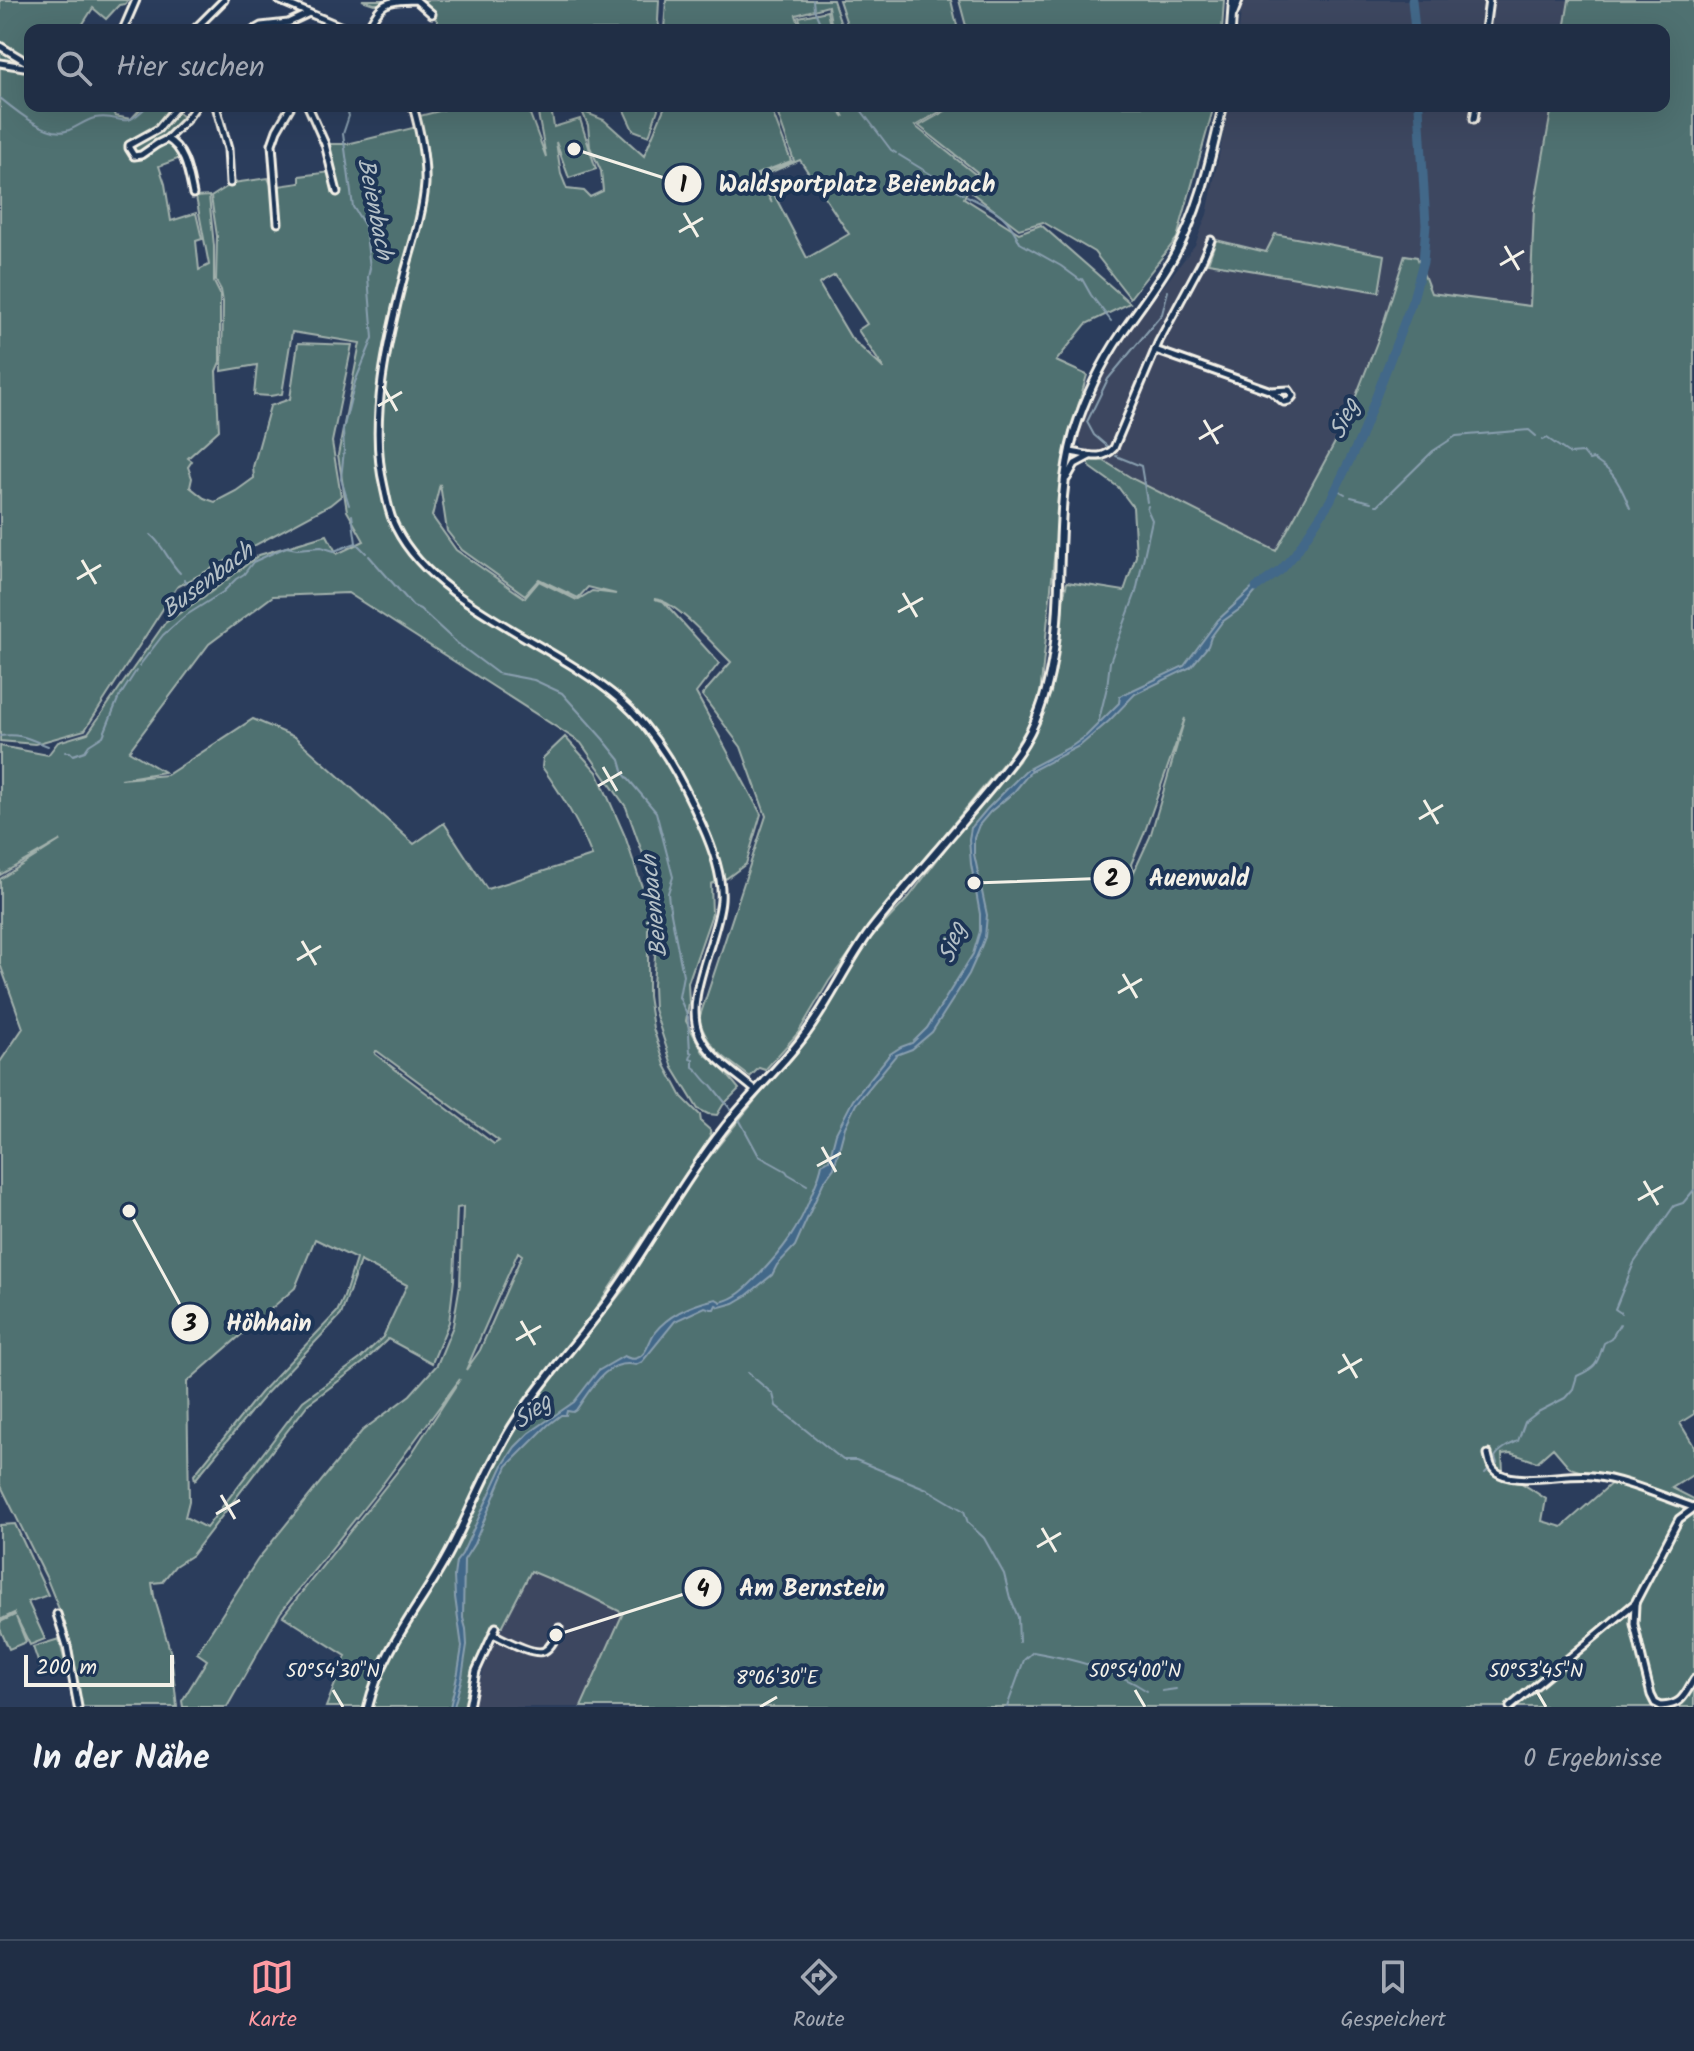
<!DOCTYPE html>
<html lang="de">
<head>
<meta charset="utf-8">
<style>
	:root { --surface:#202e45; --page:#28364c; --text:#f1f3f6; --muted:#a2a8b3; --line:#3d4a5e; --accent:#ff9aa2 }
	body { margin:0; font-family:Kalam,sans-serif; background:var(--page); color:var(--text) }
	.scale { position:absolute; left:24px; bottom:20px; width:150px; box-sizing:border-box; padding-left:8px; border:4px solid #f4f1e8; border-top:0; font-size:22px; line-height:28px; white-space:nowrap; color:#f4f1e8; -webkit-text-stroke:6px #1d3557; paint-order:stroke }
	.list { margin:0; padding:0; list-style:none }
	h2 { display:flex; justify-content:space-between; align-items:center; height:104px; margin:0; padding:0 32px; font-size:34px }
	h2 small { font-size:26px; font-weight:400; color:var(--muted) }
	.icon { flex:none; width:44px; height:44px; fill:none; stroke:currentColor; stroke-width:2; stroke-linecap:round; stroke-linejoin:round }
	.map { position:relative; flex:none; width:1694px; height:1707px; overflow:hidden }
	.search { position:absolute; background:var(--surface); box-shadow:0 8px 32px #0002; left:24px; right:24px; top:24px; height:88px; display:flex; align-items:center; gap:20px; box-sizing:border-box; padding:0 28px; border-radius:16px; color:var(--muted); font-size:30px }
	.sheet { height:232px; background:var(--surface) }
	nav { display:flex; justify-content:space-around; align-items:center; box-sizing:border-box; height:112px; border-top:2px solid var(--line); background:var(--surface); font-size:22px; color:var(--muted) }
	nav a { display:grid; justify-items:center; gap:4px }
	nav .on { color:var(--accent) }
	.map>svg:first-child { display:block }
	.built { fill:#3c4761 }
	.green { fill:#507171; stroke:#a2b1ac; stroke-width:2; fill-rule:evenodd }
	.water { fill:#426889; stroke:#899faf; stroke-width:2 }
	.lines { fill:none; stroke-linecap:round; stroke-linejoin:round }
	.stream { stroke:#899faf; stroke-width:2 }
	.river { stroke:#426889; stroke-width:9 }
	.minor-casing { stroke:#f4f1e8; stroke-width:11 }
	.secondary-casing { stroke:#f4f1e8; stroke-width:12 }
	.minor { stroke:#1d3557; stroke-width:5 }
	.secondary { stroke:#1d3557; stroke-width:6 }
	.ticks { fill:none; stroke:#f4f1e8; stroke-width:3 }
	.labels { text-anchor:middle; dominant-baseline:central; stroke-width:8; stroke-linejoin:round; paint-order:stroke }
	.water-label { font-size:24px; font-style:italic; fill:#b6c1c7; stroke:#1d3557 }
	.ticks-label { font-size:20px; text-anchor:middle; fill:#f4f1e8; stroke:#1d3557; stroke-width:8; stroke-linejoin:round; paint-order:stroke }
	.leader { fill:none; stroke:#f4f1e8; stroke-width:3 }
	.callout-dot { fill:#f4f1e8; stroke:#1d3557; stroke-width:3 }
	.mark-label { font-size:24px; text-anchor:middle; font-weight:bold; fill:#111 }
	.callout-label { font-size:24px; text-anchor:middle; font-weight:bold; fill:#f4f1e8; stroke:#1d3557; stroke-width:8; stroke-linejoin:round; paint-order:stroke }
</style>
</head>
<body>
<div class="map">
<svg width="1694" height="1707" viewBox="0 0 1694 1707">
	<rect width="100%" height="100%" fill="#2b3d5c"/>
	<filter id="ink" filterUnits="userSpaceOnUse"><feTurbulence type="fractalNoise" baseFrequency=".0125" numOctaves="2"/><feDisplacementMap in="SourceGraphic" scale="16" xChannelSelector="R" yChannelSelector="G"/><feConvolveMatrix kernelMatrix="1 2 1 2 8 2 1 2 1" color-interpolation-filters="sRGB"/></filter>
	<g filter="url(#ink)">
		<g class="built">
			<path d="M1242,0H1569L1564,30H1239Z"/>
			<path d="M1229,106H1552L1534,209L1531,306L1430,293L1417,258L1405,255L1379,337L1345,424L1276,551L1135,480L1082,447L1078,439L1095,389L1125,337L1195,245L1207,214Z"/>
			<path d="M531,1570L624,1613L581,1707H478L473,1700L491,1649Z"/>
		</g>
		<g class="green">
			<path d="M0,0H128L125,4L119,5L106,19L93,8L79,30H30V106H111L115,116L131,119L143,106H175L176,110L186,121L173,137L183,157L159,166L165,184L171,221L196,213L202,239L196,241L199,270L209,265L196,197L209,196L214,246V282L220,294V362L216,371L219,430L188,458L192,461L188,467L192,478L190,487L204,498L215,502L236,491L254,478L253,467L270,406L290,399L298,343L352,345L332,442L341,496L330,505L177,587L85,730L35,744L0,741Z"/>
			<path d="M362,0H659L658,21L660,30H440L437,20L418,3L374,4Z"/>
			<path d="M666,0H833L843,30H834L832,28L828,6L796,15L801,30H664Z"/>
			<path d="M839,0H951L958,30H849Z"/>
			<path d="M959,0H1224L1222,30H967Z"/>
			<path d="M1569,0H1694V1414L1680,1423L1694,1446V1474L1672,1488L1694,1499V1707H581L623,1613L583,1593L531,1571L502,1627L494,1625L473,1667L465,1704L462,1707H326L346,1656L283,1616L412,1453L460,1379L379,1489L280,1613L227,1707H183L182,1701L207,1660L197,1653L258,1559L362,1431L410,1395L437,1365L453,1326L460,1284L463,1207L457,1208L454,1280L449,1322L432,1363L388,1339L364,1362L308,1404L192,1555L175,1566L162,1582L152,1583L154,1596L171,1654L177,1707H81L73,1652L65,1624L46,1577L0,1484V1062L23,1028L0,964V879L61,840L0,875V746L48,755L58,742L88,733L165,623L211,592L259,555L327,535L337,554L364,541L347,511L338,455L360,343L292,332L282,394L270,396L254,395L257,365L222,371L223,302L221,290L216,281L217,236L211,197L233,183L268,178L272,187L300,183V176L331,172L325,144H347L417,127L416,117L443,110L439,106H527L546,157L537,108L547,106L551,108L554,127L580,119L596,169L569,178L556,142L561,174L567,189L584,191L590,197L603,191L601,171L590,147L588,125L582,111L604,120L644,156L665,106H770L791,161L757,174L772,203L759,174L794,161L775,106H836L844,117L838,106H950L915,126L975,174L964,198L1019,233L1041,225L1130,303L1086,324L1056,361L1087,375L1065,451L1040,695L1028,726L1010,755L874,920L829,981L798,1033L765,1070L759,1068L750,1077C726,1058 708,1050 699,1019L766,816L741,747L702,695L731,662C714,646 676,600 654,599L663,601L719,663L696,693L761,814L746,864L727,878L711,884L712,914L688,983L689,1003L686,1021L703,1052L726,1073L739,1089L723,1105L717,1115L708,1114L698,1109L673,1068L654,1009L653,985L659,899L626,807L581,743L348,593L273,596L209,644L129,751L164,772L121,779L167,775L253,719L295,737L414,844L444,823L487,889L592,856C579,823 563,796 542,767L543,758L565,737L597,772L625,836L648,905V996L653,1028L665,1065L682,1097L700,1115L701,1122L710,1130L711,1136L580,1332L526,1398L487,1464L493,1468L525,1412L625,1288L630,1280L632,1271L702,1166L801,1043L822,1015L868,941L909,897L956,835L1019,761L1051,693L1059,617L1067,582L1124,591L1136,556L1133,507L1118,487L1090,467L1088,460L1104,461L1135,480L1276,551L1345,424L1379,337L1405,255L1417,257L1431,293L1530,306L1534,209L1552,106H1664V30H1564ZM800,160L849,234L807,258L764,175ZM835,275L867,324L858,330L884,369L851,338L819,284ZM440,484L447,531L462,550L525,595L539,579L578,598L588,587L616,594L592,591L577,600L539,581L525,598L456,550L432,516ZM1185,718L1150,837L1133,874L1131,864L1144,834ZM376,1051H377L499,1141L494,1144L375,1054ZM315,1239L356,1259L344,1297L337,1312L260,1393L194,1475L195,1480L263,1397L341,1315L360,1261L407,1285L383,1337L360,1359L303,1401L206,1528L185,1517L189,1501L187,1382L295,1288ZM518,1252L522,1255L480,1350L466,1370ZM1553,1448L1570,1468L1613,1482L1562,1527L1542,1521L1546,1499L1503,1471L1502,1454L1511,1453L1537,1462Z"/>
			<path d="M827,11L831,30H803L799,17Z"/>
			<path d="M622,106H659L649,136L633,130Z"/>
			<path d="M954,106H1214L1177,238L1130,298L1094,252L1043,222L1019,229L972,193L977,172L919,126Z"/>
			<path d="M1275,234L1385,255L1379,292L1208,263L1216,240L1266,252Z"/>
			<path d="M15,1524L48,1595L28,1602L45,1639L30,1645L16,1617L26,1642L9,1649L0,1629V1622L15,1615L14,1613L0,1620V1525Z"/>
			<path d="M59,1639L65,1662L43,1676L33,1647Z"/>
		</g>
		<path class="water" d="M1263,583L1244,606L1222,622L1211,637L1208,646L1191,667L1135,694L1109,721L1081,745L1031,771L1014,792L990,812L979,825L974,838V854L987,915L985,937L981,947L969,974L932,1032L912,1049L896,1055L856,1104L845,1127L834,1168L823,1183L795,1246L777,1265L772,1275L746,1296L734,1303L720,1307L716,1305L714,1309H711L705,1307L675,1321L642,1362L636,1365C606,1358 591,1389 576,1410L573,1412L567,1411L566,1415H561L548,1425L507,1466L474,1544L464,1560L463,1618L466,1629L467,1645L462,1677L454,1707H450L458,1672L462,1647L455,1597L454,1576L456,1562L462,1554L503,1465L515,1447L529,1433L574,1402L598,1371L624,1356C628,1358 632,1360 637,1358C647,1355 649,1340 655,1332C670,1313 694,1304 716,1299L721,1302C737,1298 746,1288 757,1277C783,1250 799,1229 812,1193C816,1183 820,1175 822,1164L829,1160L836,1133L853,1100L890,1054L901,1047L912,1043L927,1028L973,954L980,931V914L971,864L969,839L971,828L987,809L1026,770L1072,746L1086,736L1119,703L1120,696L1184,666L1218,620L1257,584Z"/>
		<g class="lines">
			<g class="stream">
				<path d="M813,0L814,9L823,30"/>
				<path d="M0,98C15,110 47,137 66,131C76,128 85,120 95,118C123,113 121,133 147,106"/>
				<path d="M346,106L349,116L343,134L353,207L365,226L370,268L368,277L373,338L355,382L343,430L344,450L341,479L349,505"/>
				<path d="M858,106L891,150L896,153"/>
				<path d="M899,155L963,194"/>
				<path d="M967,196C996,211 1006,212 1020,243L1061,266L1080,280L1082,279L1091,295L1111,321"/>
				<path d="M1543,440L1547,438L1570,454L1583,453L1589,460L1593,459C1598,463 1605,467 1610,472C1619,481 1625,496 1630,508"/>
				<path d="M1108,447L1094,435L1087,422L1108,379L1162,314L1168,291"/>
				<path d="M1116,456L1141,466L1147,502"/>
				<path d="M1336,489L1345,494"/>
				<path d="M1351,497L1371,502"/>
				<path d="M1376,505H1378L1433,451L1456,436L1529,430L1536,436"/>
				<path d="M352,515L356,543L366,553"/>
				<path d="M151,535C164,546 168,561 180,573"/>
				<path d="M369,556L413,606L420,609L457,643L497,673L534,680L562,693L603,739L620,760L624,774L656,812L673,877L668,893L669,903L683,975L679,997L688,1017L690,1052L692,1053L690,1059L693,1060V1067C701,1072 703,1080 711,1085L740,1121L759,1156L786,1171L788,1174L807,1185"/>
				<path d="M184,579L197,592"/>
				<path d="M139,666L163,635L185,616L223,592L236,579L244,574L253,562L286,547L297,549L321,547L334,551L356,543"/>
				<path d="M1098,724L1107,687L1110,662L1136,592L1152,520L1147,509L1148,506"/>
				<path d="M0,736C21,733 29,739 48,746"/>
				<path d="M65,752H70L73,755L85,751L89,745L103,736L118,699L136,671"/>
				<path d="M1621,1313L1615,1309L1634,1263L1674,1206L1683,1203L1694,1190"/>
				<path d="M748,1373L773,1394L776,1406L843,1460H856L927,1489L964,1511L968,1523L984,1538L1004,1574L1010,1598L1018,1617L1019,1642"/>
				<path d="M1494,1464L1497,1463L1495,1457C1500,1449 1509,1445 1518,1441L1525,1422L1538,1412L1565,1398L1573,1389L1577,1376C1598,1367 1597,1363 1604,1343L1611,1339L1620,1324"/>
				<path d="M1485,1473L1488,1470"/>
				<path d="M1162,1691L1176,1689"/>
				<path d="M1007,1707L1024,1660L1033,1652C1072,1659 1114,1669 1147,1691"/>
			</g>
			<g class="river">
				<path d="M1412,0L1415,30"/>
				<path d="M1256,588L1281,570L1295,554L1330,501L1360,439L1413,299L1423,262L1426,225L1419,106"/>
			</g>
			<g class="minor-casing">
				<g id="minor">
					<path d="M278,0L349,30"/>
					<path d="M1234,13L1239,0"/>
					<path d="M123,30L136,0"/>
					<path d="M194,30L224,0"/>
					<path d="M254,30L261,26L288,23L307,14"/>
					<path d="M321,30L330,23"/>
					<path d="M367,30C382,2 383,1 416,0L432,14"/>
					<path d="M1485,30L1489,0"/>
					<path d="M0,46L30,64"/>
					<path d="M0,63L30,68"/>
					<path d="M177,106L158,129L129,145V148L134,156L141,155L157,144L167,139L186,120L196,106"/>
					<path d="M216,106L228,149L230,183"/>
					<path d="M308,106L325,144L337,192"/>
					<path d="M413,106C420,131 426,158 425,184C423,213 413,243 405,272C388,337 368,421 384,487C387,501 389,515 396,528C435,606 553,642 619,699C657,732 682,780 702,825C712,847 723,875 721,900C718,940 682,999 700,1036C711,1059 737,1074 756,1091"/>
					<path d="M1474,119L1476,106"/>
					<path d="M167,139C186,149 189,176 193,194"/>
					<path d="M278,223L272,144L277,130L291,106"/>
					<path d="M1155,350L1271,391L1284,402L1289,401L1293,396L1289,390L1271,391"/>
					<path d="M1070,452C1087,454 1101,462 1114,448L1159,341L1201,263L1211,240"/>
					<path d="M1067,478L1075,464L1090,456"/>
					<path d="M1488,1454C1490,1463 1491,1470 1500,1474C1522,1485 1566,1473 1592,1476C1627,1480 1660,1496 1693,1507"/>
					<path d="M1635,1604L1634,1624L1644,1667L1651,1695L1655,1703L1661,1706C1682,1705 1684,1696 1694,1679"/>
					<path d="M57,1614L67,1646L78,1707"/>
					<path d="M493,1634C504,1639 533,1656 544,1651C552,1647 556,1636 559,1628"/>
					<path d="M469,1707L476,1671L496,1627"/>
					<path d="M1510,1707L1635,1603L1679,1519L1694,1508"/>
				</g>
			</g>
			<g class="secondary-casing">
				<g id="secondary">
					<path d="M1231,30L1233,0"/>
					<path d="M368,1707C383,1646 422,1605 450,1551C471,1510 488,1466 512,1427C540,1382 577,1343 608,1301C648,1246 680,1185 722,1131C746,1099 776,1072 801,1040C828,1006 845,965 871,930C902,891 935,854 967,816C985,795 1003,774 1019,751C1080,660 1045,535 1074,433C1085,398 1101,364 1122,333C1140,307 1159,283 1174,256C1200,211 1211,156 1223,106"/>
				</g>
			</g>
			<use href="#minor" class="minor"/>
			<use href="#secondary" class="secondary"/>
		</g>
	</g>
	<path class="ticks" d="M684,213L698,237M679,232L703,218M1505,246L1519,270M1500,265L1524,251M383,386L397,411M378,406L402,392M1204,420L1218,444M1199,439L1223,425M82,560L96,584M77,579L101,565M903,593L917,617M898,612L923,598M603,767L617,791M598,786L622,772M1424,800L1438,824M1419,819L1443,805M302,941L316,965M297,960L321,946M1123,974L1137,998M1118,993L1142,979M822,1147L836,1172M817,1166L841,1153M1644,1181L1658,1205M1638,1200L1663,1186M521,1321L535,1345M516,1340L541,1326M1343,1354L1357,1378M1338,1373L1362,1359M221,1495L235,1519M216,1514L240,1500M1042,1528L1056,1552M1037,1547L1061,1533M333,1690L343,1707M1135,1690L1145,1707M1536,1690L1546,1707M760,1707L777,1697"/>
	<g class="labels">
		<g class="water-label">
			<text transform="translate(374 209) rotate(79)">Beienbach</text>
			<text transform="translate(1345 419) rotate(-66)">Sieg</text>
			<text transform="translate(208 581) rotate(-37)">Busenbach</text>
			<text transform="translate(655 906) rotate(-96)">Beienbach</text>
			<text transform="translate(953 943) rotate(-72)">Sieg</text>
			<text transform="translate(533 1412) rotate(-37)">Sieg</text>
		</g>
	</g>
	<g class="ticks-label">
		<text x="333" y="1677">50°54'30"N</text>
		<text x="1135" y="1677">50°54'00"N</text>
		<text x="1536" y="1677">50°53'45"N</text>
		<text x="777" y="1684">8°06'30"E</text>
	</g>
	<path class="leader" d="M574 149L683 184M974 883L1112 878M129 1211L190 1323M556 1635L703 1588"/>
	<g class="callout-dot">
		<circle cx="574" cy="149" r="8"/>
		<circle cx="974" cy="883" r="8"/>
		<circle cx="129" cy="1211" r="8"/>
		<circle cx="556" cy="1635" r="8"/>
		<circle cx="683" cy="184" r="20"/>
		<circle cx="1112" cy="878" r="20"/>
		<circle cx="190" cy="1323" r="20"/>
		<circle cx="703" cy="1588" r="20"/>
	</g>
	<g class="mark-label">
		<text x="683" y="192">1</text>
		<text x="1112" y="886">2</text>
		<text x="190" y="1331">3</text>
		<text x="703" y="1596">4</text>
	</g>
	<g class="callout-label">
		<text x="857" y="192">Waldsportplatz Beienbach</text>
		<text x="1199" y="886">Auenwald</text>
		<text x="269" y="1331">Höhhain</text>
		<text x="812" y="1596">Am Bernstein</text>
	</g>
</svg>
<div class="scale">200 m</div>
<div class="search"><svg class="icon" aria-label="search" viewBox="0 0 24 24"><circle cx="10" cy="10" r="6"/><path d="M15 15l6 6"/></svg>Hier suchen</div>
</div>
<section class="sheet">
<h2>In der Nähe<small>0 Ergebnisse</small></h2>
<ul class="list">
</ul>
</section>
<nav>
<a class="on"><svg class="icon" aria-label="map" viewBox="0 0 24 24"><path d="M3 6l6-2 6 2 6-2v14l-6 2-6-2-6 2zM9 4v14M15 6v14"/></svg>Karte</a>
<a><svg class="icon" aria-label="directions" viewBox="0 0 24 24"><path d="M12 3l9 9-9 9-9-9zM9 14v-3h6M13 9l2 2-2 2"/></svg>Route</a>
<a><svg class="icon" aria-label="saved" viewBox="0 0 24 24"><path d="M7 4h10v16l-5-4-5 4z"/></svg>Gespeichert</a>
</nav>
</body>
</html>
